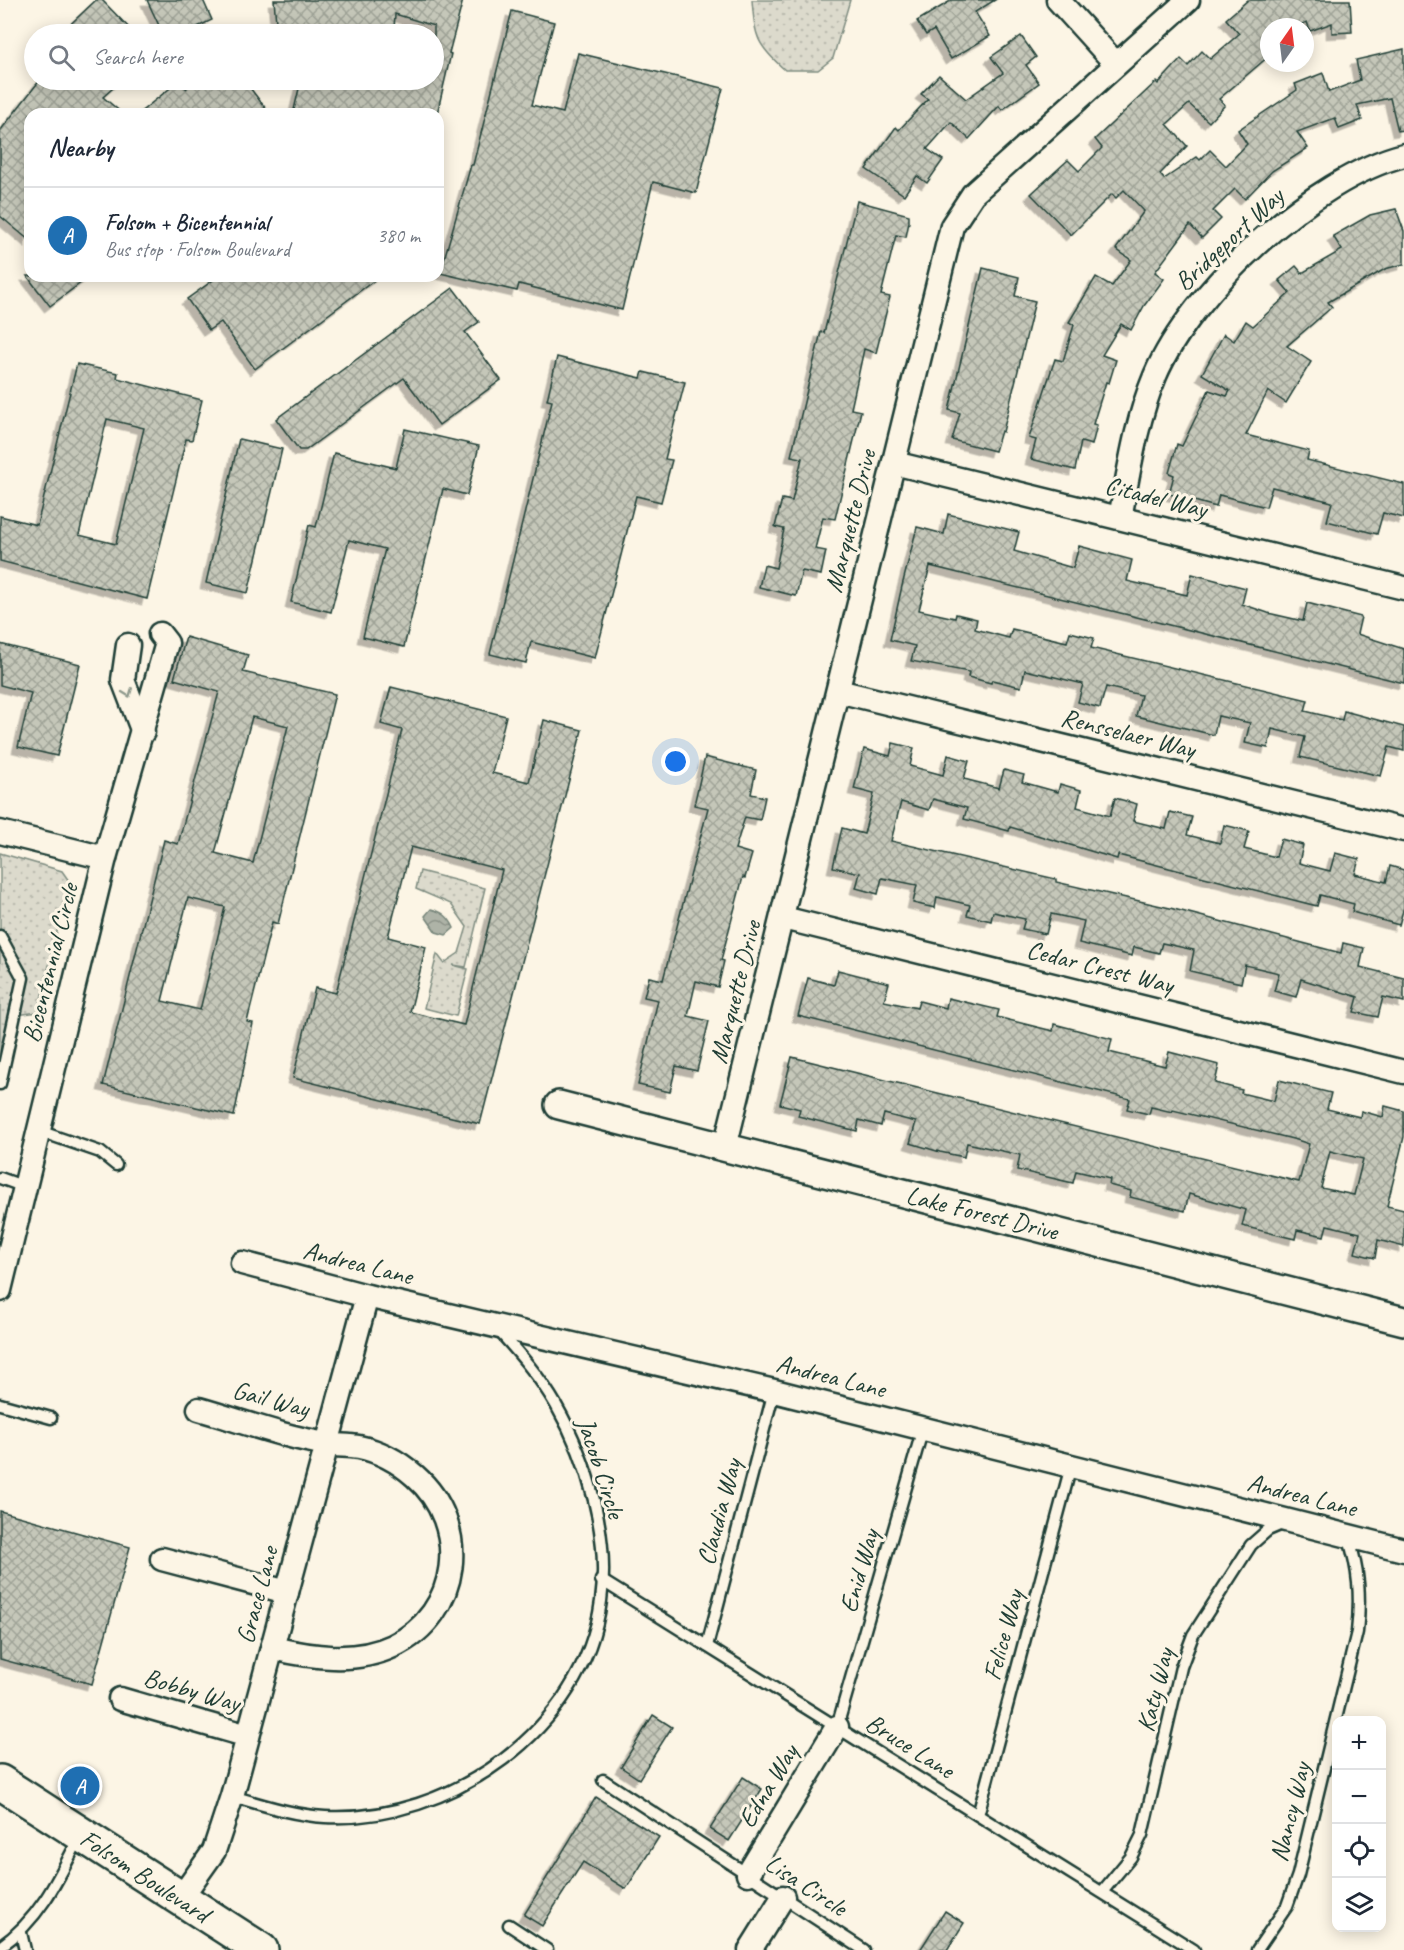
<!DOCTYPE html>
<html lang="en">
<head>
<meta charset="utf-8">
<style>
	:root { --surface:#fff; --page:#f2f2f3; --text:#1f2937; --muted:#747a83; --line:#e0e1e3; --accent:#1f6fb2 }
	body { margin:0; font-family:Caveat,sans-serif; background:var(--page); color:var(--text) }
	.controls { position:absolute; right:18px; bottom:18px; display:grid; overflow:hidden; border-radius:12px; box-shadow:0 3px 15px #0003 }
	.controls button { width:54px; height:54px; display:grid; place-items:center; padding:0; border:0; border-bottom:2px solid var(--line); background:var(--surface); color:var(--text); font:30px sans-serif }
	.compass { position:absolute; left:1260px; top:18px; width:54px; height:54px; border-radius:50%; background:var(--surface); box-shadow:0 3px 15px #0003; rotate:14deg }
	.you { position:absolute; left:676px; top:762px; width:21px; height:21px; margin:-15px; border:4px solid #fff; border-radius:50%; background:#1a73e8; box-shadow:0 0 0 9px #1a73e833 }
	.badge { display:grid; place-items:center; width:39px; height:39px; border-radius:50%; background:var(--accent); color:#fff; font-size:20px; font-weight:700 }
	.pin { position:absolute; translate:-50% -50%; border:3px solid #fff; box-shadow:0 2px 6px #0006 }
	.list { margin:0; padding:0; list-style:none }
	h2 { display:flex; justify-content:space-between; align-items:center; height:78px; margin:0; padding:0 24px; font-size:26px }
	h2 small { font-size:20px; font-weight:400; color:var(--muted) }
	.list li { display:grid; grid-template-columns:39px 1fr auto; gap:18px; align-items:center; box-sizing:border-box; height:96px; padding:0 24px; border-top:2px solid var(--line) }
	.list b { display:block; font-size:22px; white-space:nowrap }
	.list p { margin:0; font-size:20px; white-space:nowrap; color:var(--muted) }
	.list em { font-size:20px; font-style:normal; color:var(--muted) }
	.icon { flex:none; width:33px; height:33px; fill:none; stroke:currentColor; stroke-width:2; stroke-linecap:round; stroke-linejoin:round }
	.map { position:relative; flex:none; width:1404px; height:1950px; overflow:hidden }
	.search { position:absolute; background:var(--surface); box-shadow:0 3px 15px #0003; left:24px; top:24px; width:420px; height:66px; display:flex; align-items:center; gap:15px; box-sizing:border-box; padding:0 21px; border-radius:33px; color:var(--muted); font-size:22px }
	.panel { position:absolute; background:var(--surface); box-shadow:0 3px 15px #0003; left:24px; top:108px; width:420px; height:174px; border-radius:18px }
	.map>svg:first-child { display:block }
	.park { fill:url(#park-dots); stroke:#7e8c80; stroke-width:1.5 }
	.water { fill:url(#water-waves); stroke:#758479; stroke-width:1.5 }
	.building { fill:url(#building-cross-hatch); stroke:#1f3d34; stroke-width:1.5; fill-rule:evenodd; filter:url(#shadow) }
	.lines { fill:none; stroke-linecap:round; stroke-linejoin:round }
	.service-casing { stroke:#1f3d34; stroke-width:15 }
	.minor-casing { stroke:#1f3d34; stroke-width:27 }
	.tertiary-casing { stroke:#1f3d34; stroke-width:32 }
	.primary-casing { stroke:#1f3d34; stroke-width:38 }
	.service { stroke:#fcf5e5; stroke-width:10 }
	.minor { stroke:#fcf5e5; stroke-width:22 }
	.tertiary { stroke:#fcf5e5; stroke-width:27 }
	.primary { stroke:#fcf5e5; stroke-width:33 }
	.oneway { stroke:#8e998c }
	.labels { text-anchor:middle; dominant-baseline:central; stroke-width:6; stroke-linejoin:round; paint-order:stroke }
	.street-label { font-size:26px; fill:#1f3d34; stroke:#fcf5e5 }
</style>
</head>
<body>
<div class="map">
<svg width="1404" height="1950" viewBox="0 0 1404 1950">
	<defs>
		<pattern id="park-dots" width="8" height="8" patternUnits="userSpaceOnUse" patternTransform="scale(1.5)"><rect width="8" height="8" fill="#dcdacc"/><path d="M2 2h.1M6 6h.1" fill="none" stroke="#bcbcb0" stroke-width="1.8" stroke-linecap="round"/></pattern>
		<pattern id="water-waves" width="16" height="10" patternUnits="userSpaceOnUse" patternTransform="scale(1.5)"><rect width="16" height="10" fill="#aeb3a7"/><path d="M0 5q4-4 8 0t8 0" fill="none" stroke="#8d9389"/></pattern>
		<pattern id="building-cross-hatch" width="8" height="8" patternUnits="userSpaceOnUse" patternTransform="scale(1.5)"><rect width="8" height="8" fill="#c5c7b9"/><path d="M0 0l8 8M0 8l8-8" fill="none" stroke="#9fa397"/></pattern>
		<filter id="shadow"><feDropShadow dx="-5.5" dy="5.5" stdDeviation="0" flood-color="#0004"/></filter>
	</defs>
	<rect width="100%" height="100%" fill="#fcf5e5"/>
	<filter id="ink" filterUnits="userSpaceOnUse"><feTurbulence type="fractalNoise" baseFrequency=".0167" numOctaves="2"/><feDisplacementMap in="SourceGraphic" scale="12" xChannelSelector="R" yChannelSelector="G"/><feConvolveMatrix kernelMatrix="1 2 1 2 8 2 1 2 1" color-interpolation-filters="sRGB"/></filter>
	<g filter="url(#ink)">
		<g class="park">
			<path d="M752,0H850L833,58L818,70H785C757,45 755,38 752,0Z"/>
			<path d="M0,853L62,871L69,881L38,1012L9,1016L6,1055L0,1053Z"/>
			<path d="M420,871L485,888L466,967L453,965L468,969L456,1016L424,1008L437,954L444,963L459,953L467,927L451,904L416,889Z"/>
		</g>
		<path class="water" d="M431,909C443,912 449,917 454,928L446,935L436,932L425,916Z"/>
		<g class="building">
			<path d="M96,0H102L135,34H60Z"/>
			<path d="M147,0H203L212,20L183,34H163Z"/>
			<path d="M274,0H463L449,53L451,54L437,114H293L301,80H434V26L395,14L394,30L335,29L277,33Z"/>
			<path d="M952,0H995L975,12L990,36L951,59L934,30L926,35L917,21Z"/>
			<path d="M1248,0H1350L1352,32L1332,33V23L1310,31L1307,22L1295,27H1269V56L1219,99L1225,105L1209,122L1189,104L1167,124L1187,146L1160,174L1164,179L1197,157L1200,160L1210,150L1226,166L1247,144L1238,130L1297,90L1295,84L1323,73L1329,92L1360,80L1356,60L1404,49V130L1398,131L1390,98L1357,105L1362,120L1339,129L1335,118L1297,132L1308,148L1272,171L1245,199L1235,189L1213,211L1221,219L1202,238L1190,225L1155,272L1164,279L1144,306L1131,330L1121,324L1102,355L1116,360L1109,383L1106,382L1093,424L1097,425L1092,445L1081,442L1075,470L1031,459L1036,440L1029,438L1055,359L1063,361L1074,325L1069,322L1096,277L1112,286L1131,260L1116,249L1144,211L1124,190L1116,198L1112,194L1071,235L1031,194L1068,160L1079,171L1102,148L1095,139L1156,82L1158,84L1181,59L1188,66L1202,51L1210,59L1239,34L1226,19Z"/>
			<path d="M512,11L554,22L532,105L563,113L578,53L723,88L696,193L653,182L622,310L519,284L517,291L440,273L471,165H473Z"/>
			<path d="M1021,36L1036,57L1026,65L1039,83L1002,110L999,106L969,139L951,122L927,149L943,160L927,183L917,176L904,195L866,169L896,127L899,130L928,99L921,94L939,75L966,99L1003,73L991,57Z"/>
			<path d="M40,80H122L103,97L123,114H30V241L0,216V131Z"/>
			<path d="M183,80H244L270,114H138L179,81L187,89Z"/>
			<path d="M857,201L909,215V222L906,237L896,235L881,295L890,297L876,353L864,349L851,409L861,411L835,519L823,517L815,549L826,551L821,575L802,571L796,596L759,587L764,565L776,568L784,529L775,527L782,499L792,501L802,458L791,456L821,332L824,333Z"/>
			<path d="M1396,209L1404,231V264L1385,269L1328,302L1332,307L1287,346L1311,362L1286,403L1268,391L1246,435L1309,451L1307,460L1404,484V518L1383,513L1377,534L1327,521L1332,502L1272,487L1266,507L1219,495L1216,507L1169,494L1174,475L1169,473L1177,444L1182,446L1209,390L1227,396L1230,391L1202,374L1224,334L1234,341L1246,321L1253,326L1290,293L1279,280L1296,266L1302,273L1342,250L1333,236L1370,215Z"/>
			<path d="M983,268L1019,277L1015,296L1035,301L1003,432L1001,431L995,451L952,440L960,413L949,410Z"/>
			<path d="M27,276H90L50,306Z"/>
			<path d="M219,276H380L255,369L221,322L209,330L187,299Z"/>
			<path d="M453,288L479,322L465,332L501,380L439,425L404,378L306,450H299L276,419Z"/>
			<path d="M557,357L641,378L643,372L685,382L665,459L672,460L661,502L636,496L595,658L531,642L526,663L490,654L552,401L547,400Z"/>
			<path d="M77,364L118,373L117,378L202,400L192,440L186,439L147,599L0,561V516L37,525ZM107,419L144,428L116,544L79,535Z"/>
			<path d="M405,429L479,446L467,495L443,489L404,647L363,637L385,549L349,540L331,612L291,602L309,525L316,527L334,453L396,468Z"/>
			<path d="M239,439L282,449L248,593L206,583Z"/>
			<path d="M948,514L1019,532L1014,551L1073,568L1079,546L1132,560L1127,581L1187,595L1192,574L1246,588L1242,604L1268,613L1303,621L1307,603L1361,617L1357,634L1404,649V683L930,566L919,610L955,618L956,614L977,619L975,629L1009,638L1012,629L1067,642L1070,632L1094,638L1091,648L1308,700L1305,711L1342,720L1344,711L1404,727V751L1389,747L1381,776L1300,757L1305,737L1272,729L1268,748L1245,743L1250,723L1218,716L1214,735L1136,716L1141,695L1106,687L1100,708L1078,702L1083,684L1055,677L1025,670L1021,687L992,680L991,683L968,677L969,672L911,661L915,646L890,640L902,586L917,527L944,534Z"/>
			<path d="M186,637L248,655L243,672L335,694L278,924L272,922L247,1022L253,1023L234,1116L103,1085L164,840L178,844L219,692L174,679ZM252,717L288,726L253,863L215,853ZM188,898L225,907L200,1010L162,1001Z"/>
			<path d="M0,644L80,664L57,756L18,747L31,693L0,685Z"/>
			<path d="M391,687L506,716L492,773L529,782L544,720L582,730L480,1124L293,1078L315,988L336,993L402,730L381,724ZM411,847L502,870L464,1025L410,1012L426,947L388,937Z"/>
			<path d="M893,743L914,748L910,766L943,775L948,755L969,761L964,779L999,788L1004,770L1024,775L1022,782L1058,792L1060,784L1081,790L1077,807L1110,816L1115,798L1137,804L1133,821L1166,829L1170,812L1192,817L1187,835L1220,843L1224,825L1249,831L1244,849L1276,857L1281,839L1303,845L1299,863L1330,871L1335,853L1359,859L1355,874L1386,882L1390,866L1404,870V907L1399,925L1352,912L1354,904L1320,895L1317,906L1118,855L1117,859L1010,827L1009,831L964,819L967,808L933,799L929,810L901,802L891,841L1056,879V882L1170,908L1341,953L1343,943L1364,948L1360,967L1404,978V1002L1383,997L1378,1017L1354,1012L1358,997L1301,979L1296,997L1274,991L1279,973L1245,965L1241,983L1190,971L1194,950L1162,943L1159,953L1134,947L1132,956L1079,943L1084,921L1051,914L1046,934L1022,929L1025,919L993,912L991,921L967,915L970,905L937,897L935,908L913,903L917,885L882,878L878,894L856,888L860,873L833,867L842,828L864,834L874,794L854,789L864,749L890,756Z"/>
			<path d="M705,757L756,770L751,794L765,797L760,820L745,817L735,849L752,854L745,878L743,877L721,960L724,961L718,987L696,981L688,1016L709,1021L697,1071L676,1066L670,1092L638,1085L658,1000L644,997L649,977L663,980L708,808L694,805Z"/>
			<path d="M838,970L889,983L884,1001L917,1008L919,1001L946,1008L948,998L999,1010L997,1017L1053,1031L1054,1024L1112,1039L1109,1052L1165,1066L1169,1052L1219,1065L1215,1083L1242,1090L1241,1093L1274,1101L1279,1080L1331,1093L1327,1109L1360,1117L1361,1111L1383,1117L1385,1106L1404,1111V1137L1387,1206L1404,1210V1247L1378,1240L1375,1258L1355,1253L1360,1233L1327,1225L1324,1236L1297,1230L1295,1239L1242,1226L1246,1210L1189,1194L1185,1211L1130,1197L1131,1191L1109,1185L1110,1179L1076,1171L1073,1183L1017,1170L1020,1155L967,1143L964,1157L940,1152L910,1143L916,1122L884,1114L881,1126L859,1120L857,1131L798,1116L800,1109L780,1104L792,1057L1299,1182L1309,1144L1297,1140L1173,1110L1172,1112L1151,1107L1149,1114L1127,1109L1130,1099L798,1016L808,978L834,985ZM1330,1151L1363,1159L1354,1195L1321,1188Z"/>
			<path d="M0,1511L130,1547L92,1684L0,1659Z"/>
			<path d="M653,1715L672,1727L639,1779L621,1767Z"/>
			<path d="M743,1777L762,1789L729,1841L710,1829Z"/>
			<path d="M596,1797L659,1837L626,1889L583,1862L542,1926L524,1915Z"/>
			<path d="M945,1911L964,1923L947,1950H920Z"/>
		</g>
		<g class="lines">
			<g class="service-casing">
				<g id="service">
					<path d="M0,936L23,978L0,1084"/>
					<path d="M39,1131L100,1152L116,1165"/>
					<path d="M0,1178L25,1187"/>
					<path d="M0,1404L51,1418"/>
					<path d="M601,1580L1194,1950"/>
					<path d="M707,1646L774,1391"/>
					<path d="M837,1727L923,1428"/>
					<path d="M603,1780L864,1950"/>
					<path d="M232,1796C263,1805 293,1815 325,1817C449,1823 584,1730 601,1601C610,1536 588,1461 556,1405C540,1377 519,1353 498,1330"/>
					<path d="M978,1815L1071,1466"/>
					<path d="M1102,1892L1131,1857L1142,1835L1181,1667L1193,1635L1251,1545L1268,1530L1282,1524"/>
					<path d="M509,1925L547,1950"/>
					<path d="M21,1933L25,1950"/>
					<path d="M0,1947C39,1920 58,1880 79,1838"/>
					<path d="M1257,1950L1287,1906L1298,1875L1357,1632C1361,1597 1359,1570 1348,1536"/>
				</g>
			</g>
			<g class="minor-casing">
				<g id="minor">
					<path d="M1058,0L1116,64"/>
					<path d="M894,463L1404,588"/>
					<path d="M1120,518C1129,471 1136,421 1155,376C1191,291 1313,178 1404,155"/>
					<path d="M128,645L123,680L143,732"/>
					<path d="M838,691L1404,830"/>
					<path d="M0,832L105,858"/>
					<path d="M783,918L1404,1072"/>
					<path d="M725,1147L952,226L973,194L1188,0"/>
					<path d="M242,1263L367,1296L774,1391L1404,1550"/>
					<path d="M0,1290L105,858L167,643L160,634"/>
					<path d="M199,1409C241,1421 284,1437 327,1444C337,1446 348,1445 359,1447C379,1451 399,1462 415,1476C471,1525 461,1614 393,1646C355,1664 311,1657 272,1648"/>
					<path d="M162,1559L287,1592"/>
					<path d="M120,1699L248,1736"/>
					<path d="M748,1874L837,1727"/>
					<path d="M180,1899L214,1851L232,1796L367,1296"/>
					<path d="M750,1950L783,1897"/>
				</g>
			</g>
			<g class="tertiary-casing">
				<path id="tertiary" d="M559,1105L1404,1321"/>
			</g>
			<g class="primary-casing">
				<path id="primary" d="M0,1782L261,1950"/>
			</g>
			<use href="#service" class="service"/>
			<use href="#minor" class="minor"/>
			<use href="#tertiary" class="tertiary"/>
			<use href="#primary" class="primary"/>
		</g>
		<defs><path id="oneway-chevron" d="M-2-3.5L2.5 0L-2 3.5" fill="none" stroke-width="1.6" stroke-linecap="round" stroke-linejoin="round" transform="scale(1.5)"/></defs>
		<use class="oneway" href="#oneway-chevron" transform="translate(128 693) rotate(69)"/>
	</g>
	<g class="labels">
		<g class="street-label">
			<text transform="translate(1229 239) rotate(-43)">Bridgeport Way</text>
			<text transform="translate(1156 497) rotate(14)">Citadel Way</text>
			<text transform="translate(850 521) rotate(-76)">Marquette Drive</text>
			<text transform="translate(1128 733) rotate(14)">Rensselaer Way</text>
			<text transform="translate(50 963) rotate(-76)">Bicentennial Circle</text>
			<text transform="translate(1100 967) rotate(14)">Cedar Crest Way</text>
			<text transform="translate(735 992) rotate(-76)">Marquette Drive</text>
			<text transform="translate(982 1213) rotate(14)">Lake Forest Drive</text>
			<text transform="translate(358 1263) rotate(14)">Andrea Lane</text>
			<text transform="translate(831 1376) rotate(14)">Andrea Lane</text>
			<text transform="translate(271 1399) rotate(15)">Gail Way</text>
			<text transform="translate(601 1468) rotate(72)">Jacob Circle</text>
			<text transform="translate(1302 1495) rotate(14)">Andrea Lane</text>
			<text transform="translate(719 1512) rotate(-75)">Claudia Way</text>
			<text transform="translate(859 1571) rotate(-74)">Enid Way</text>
			<text transform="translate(257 1595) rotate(-75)">Grace Lane</text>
			<text transform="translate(1003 1635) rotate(-75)">Felice Way</text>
			<text transform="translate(192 1690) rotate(16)">Bobby Way</text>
			<text transform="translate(1155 1690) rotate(-76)">Katy Way</text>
			<text transform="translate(910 1746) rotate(32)">Bruce Lane</text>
			<text transform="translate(768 1786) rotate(-59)">Edna Way</text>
			<text transform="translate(1290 1812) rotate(-76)">Nancy Way</text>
			<text transform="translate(145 1876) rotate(33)">Folsom Boulevard</text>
			<text transform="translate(806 1885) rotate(33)">Lisa Circle</text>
		</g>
	</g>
</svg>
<div class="controls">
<button>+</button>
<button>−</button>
<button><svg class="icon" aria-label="locate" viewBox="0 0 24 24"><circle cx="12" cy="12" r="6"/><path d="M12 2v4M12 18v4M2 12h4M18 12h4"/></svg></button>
<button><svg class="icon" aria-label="layers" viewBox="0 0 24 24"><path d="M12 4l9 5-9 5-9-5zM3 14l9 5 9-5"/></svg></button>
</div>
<svg class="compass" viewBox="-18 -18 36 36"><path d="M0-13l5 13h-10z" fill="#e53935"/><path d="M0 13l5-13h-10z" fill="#747a83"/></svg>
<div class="you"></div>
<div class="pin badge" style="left:80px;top:1786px">A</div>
<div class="search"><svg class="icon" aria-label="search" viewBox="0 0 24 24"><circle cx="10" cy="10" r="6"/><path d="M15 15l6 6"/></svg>Search here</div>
<section class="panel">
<h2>Nearby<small></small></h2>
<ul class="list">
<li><span class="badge">A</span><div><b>Folsom + Bicentennial</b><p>Bus stop · Folsom Boulevard</p></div><em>380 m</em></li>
</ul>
</section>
</div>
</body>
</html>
